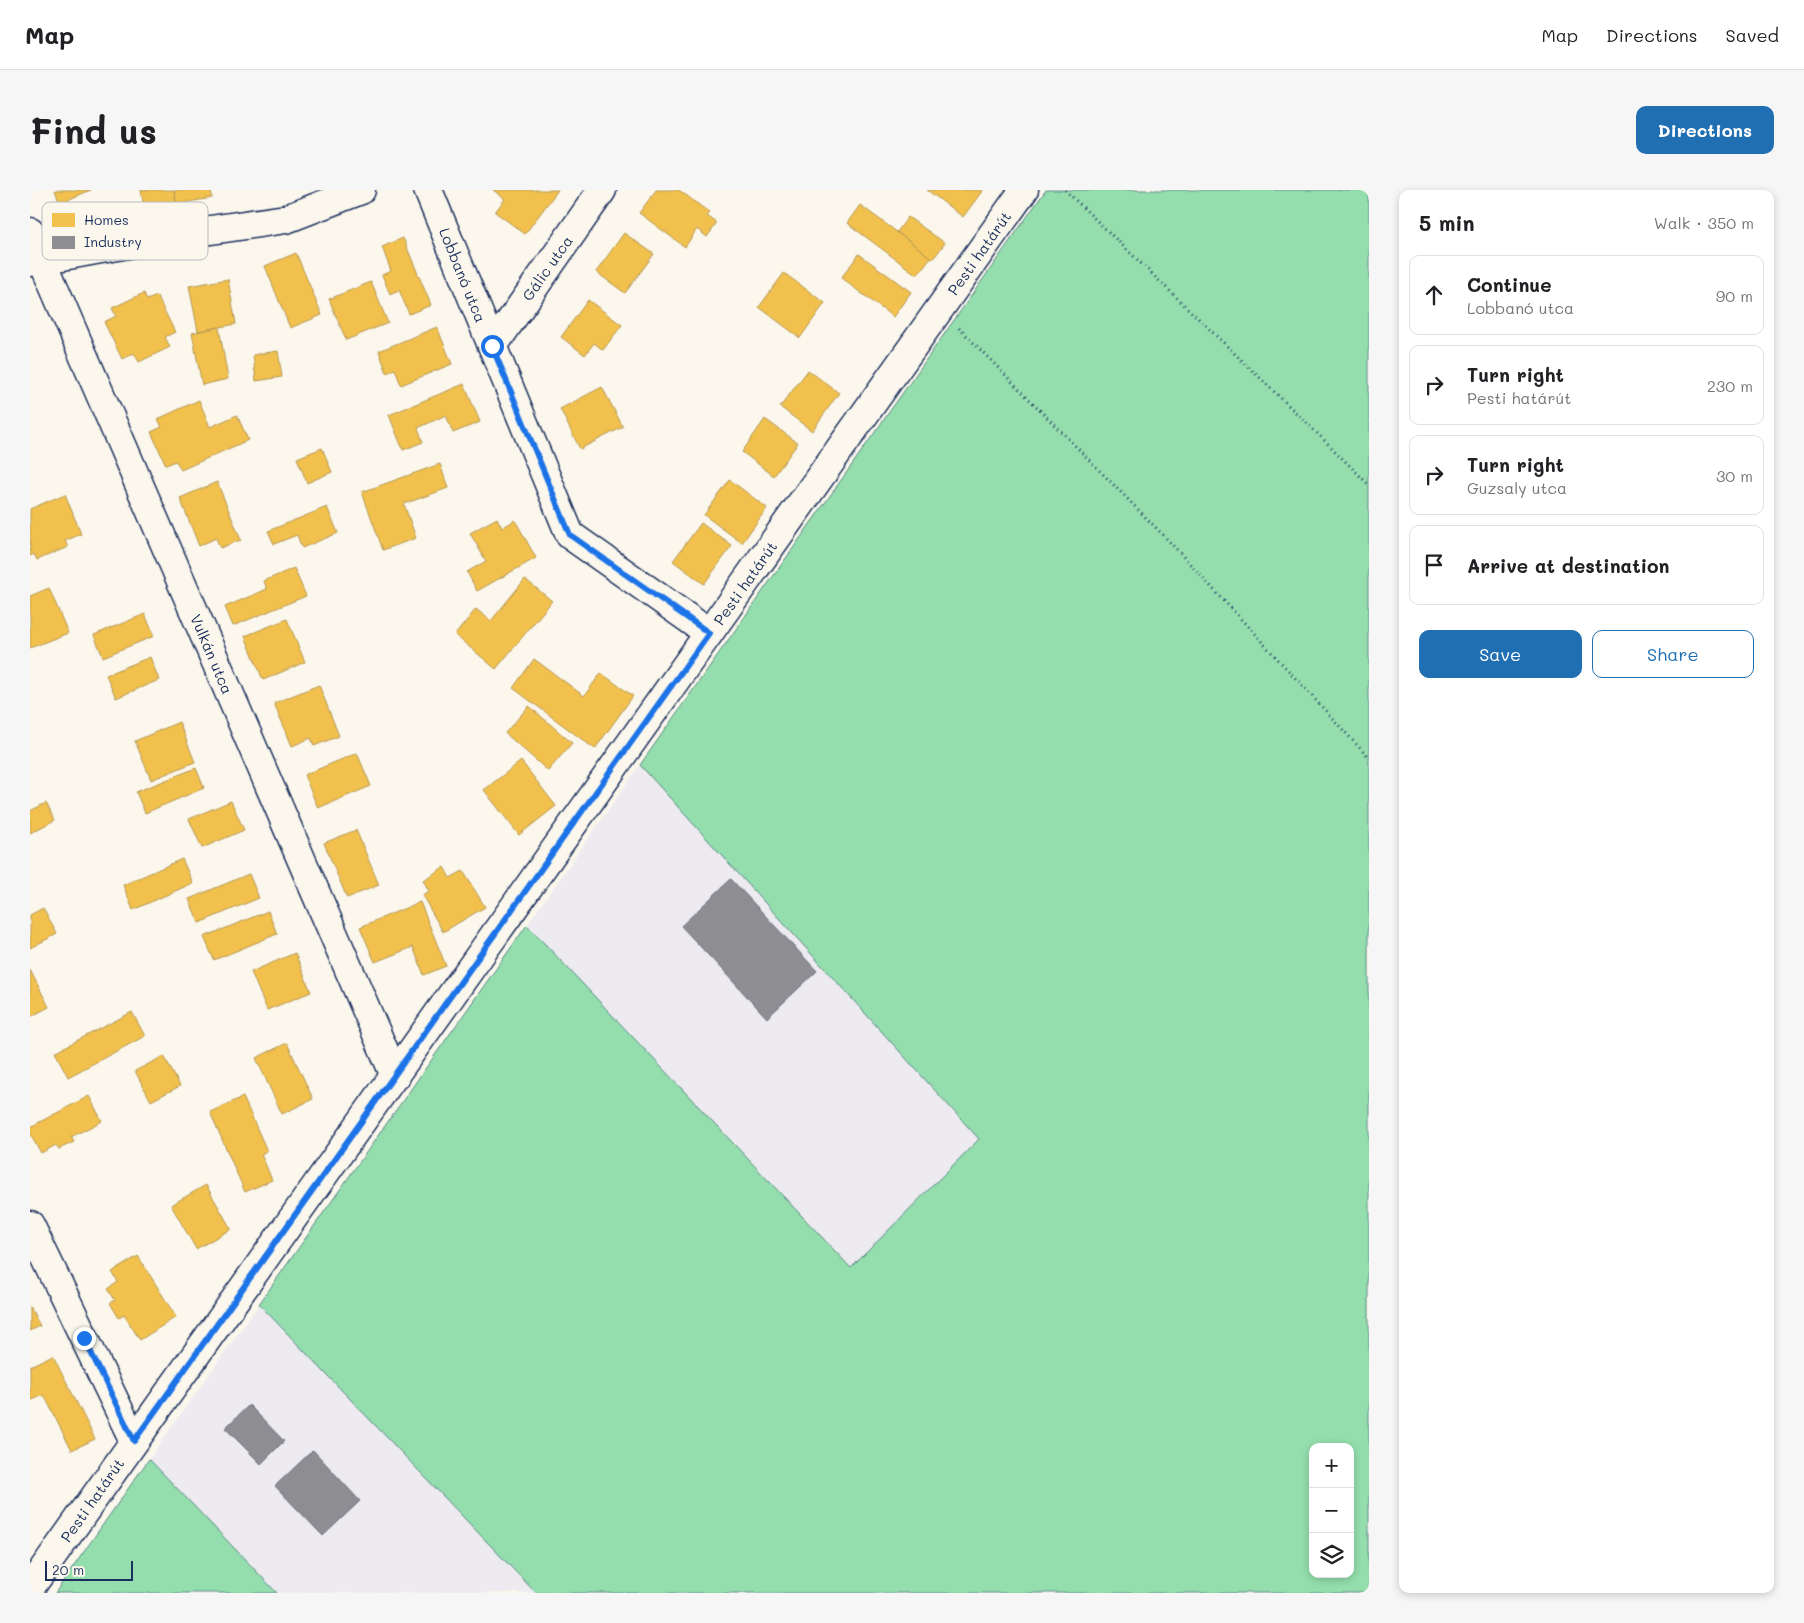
<!DOCTYPE html>
<html lang="en">
<head>
<meta charset="utf-8">
<style>
	:root { --surface:#fff; --page:#f6f6f6; --text:#202124; --muted:#757577; --line:#e0e0e0; --accent:#1f6fb2 }
	body { margin:0; font-family:Mali,sans-serif; background:var(--page); color:var(--text) }
	.controls { position:absolute; right:15px; bottom:15px; display:grid; overflow:hidden; border-radius:10px; box-shadow:0 2px 8px #0003 }
	.controls button { width:45px; height:45px; display:grid; place-items:center; padding:0; border:0; border-bottom:1px solid var(--line); background:var(--surface); color:var(--text); font:25px sans-serif }
	.scale { position:absolute; left:15px; bottom:12px; width:88px; box-sizing:border-box; padding-left:5px; border:2px solid #1b2f5e; border-top:0; font-size:14px; line-height:18px; white-space:nowrap; color:#1b2f5e; -webkit-text-stroke:4px #fbf7ec; paint-order:stroke }
	.stop { position:absolute; width:15px; height:15px; margin:-11px; border:4px solid #1a73e8; border-radius:50%; background:#fff }
	.stop.end { background:#1a73e8; border-color:#fff; box-shadow:0 1px 5px #0008 }
	.list { margin:0; padding:0; list-style:none }
	h2 { display:flex; justify-content:space-between; align-items:center; height:65px; margin:0; padding:0 20px; font-size:21px }
	h2 small { font-size:16px; font-weight:400; color:var(--muted) }
	.list li { display:grid; grid-template-columns:32px 1fr auto; gap:15px; align-items:center; box-sizing:border-box; height:80px; margin:0 10px 10px; padding:0 10px; border:1px solid var(--line); border-radius:10px }
	.list b { display:block; font-size:19px; white-space:nowrap }
	.list p { margin:0; font-size:16px; white-space:nowrap; color:var(--muted) }
	.list em { font-size:16px; font-style:normal; color:var(--muted) }
	.actions { display:flex; gap:10px; padding:15px 20px }
	.actions a { flex:1; padding:11px 0; border:1px solid var(--accent); border-radius:10px; text-align:center; font-size:18px; color:var(--accent) }
	.actions .main { background:var(--accent); color:#fff }
	.icon { flex:none; width:28px; height:28px; fill:none; stroke:currentColor; stroke-width:2; stroke-linecap:round; stroke-linejoin:round }
	.map { position:relative; flex:none; width:1339px; height:1403px; overflow:hidden; border-radius:10px }
	header { display:flex; align-items:center; gap:30px; box-sizing:border-box; height:70px; padding:0 25px; background:var(--surface); border-bottom:1px solid var(--line) }
	header strong { font-size:24px }
	nav { display:flex; gap:28px; margin-inline-start:auto; font-size:18px }
	.intro { display:flex; align-items:center; justify-content:space-between; box-sizing:border-box; height:120px; padding:0 30px }
	h1 { margin:0; font-size:35px }
	.button { padding:12px 22px; border-radius:10px; background:var(--accent); color:#fff; font-size:18px; font-weight:700 }
	main { display:flex; gap:30px; padding:0 30px }
	aside { flex:1; background:var(--surface); border-radius:10px; box-shadow:0 2px 8px #0003 }
	.map>svg:first-child { display:block }
	.built { fill:#edebef }
	.green { fill:#94dead; stroke:#588686; fill-rule:evenodd }
	.homes { fill:#f2c14e; stroke:#b29553 }
	.industry { fill:#8d8d92; stroke:#6b7182 }
	.lines { fill:none; stroke-linecap:round; stroke-linejoin:round }
	.minor-casing { stroke:#1b2f5e; stroke-width:31 }
	.path { stroke:#1b2f5e; stroke-width:3; stroke-dasharray:1 4; stroke-linecap:butt }
	.minor { stroke:#fbf7ec; stroke-width:28 }
	.route { stroke:#1a73e8; stroke-width:6 }
	.labels { text-anchor:middle; dominant-baseline:central; stroke-width:5; stroke-linejoin:round; paint-order:stroke }
	.street-label { font-size:15px; fill:#1b2f5e; stroke:#fbf7ec }
	.key { fill:#fbf7ec; stroke:#b8bbc1; stroke-width:1 }
	.key-label { font-size:14px; fill:#1b2f5e }
</style>
</head>
<body>
<header>
<strong>Map</strong>
<nav><a>Map</a><a>Directions</a><a>Saved</a></nav>
</header>
<div class="intro"><h1>Find us</h1><a class="button">Directions</a></div>
<main>
<div class="map">
<svg width="1339" height="1403" viewBox="0 0 1339 1403">
	<rect width="100%" height="100%" fill="#fbf7ec"/>
	<filter id="ink" filterUnits="userSpaceOnUse"><feTurbulence type="fractalNoise" baseFrequency=".02" numOctaves="2"/><feDisplacementMap in="SourceGraphic" scale="10" xChannelSelector="R" yChannelSelector="G"/><feConvolveMatrix kernelMatrix="1 2 1 2 8 2 1 2 1" color-interpolation-filters="sRGB"/></filter>
	<g filter="url(#ink)">
		<g class="built">
			<path d="M610,575L949,948L822,1078L497,735Z"/>
			<path d="M229,1114L506,1403H247L119,1269Z"/>
		</g>
		<g class="green">
			<path d="M1016,0H1339V1403H506L229,1114L497,735L821,1078L949,949L610,575ZM1283,1257H1320V1384H1283Z"/>
			<path d="M119,1269L247,1403H25Z"/>
		</g>
		<g class="homes">
			<path d="M25,0H61L30,13Z"/>
			<path d="M111,0H144L147,14L114,19Z"/>
			<path d="M144,0H181L182,8L147,14Z"/>
			<path d="M463,0H528L495,44L465,22L475,9Z"/>
			<path d="M626,0H649L680,23L677,26L687,33L677,47L667,39L655,57L609,23Z"/>
			<path d="M897,0H953L933,27Z"/>
			<path d="M830,15L901,67L887,85L817,33Z"/>
			<path d="M878,27L915,53L903,69L867,42Z"/>
			<path d="M594,43L624,64L595,103L566,82Z"/>
			<path d="M373,48L401,115L379,124L369,100L360,104L352,85L361,81L352,57Z"/>
			<path d="M266,63L292,125L260,138L235,76Z"/>
			<path d="M829,64L881,102L863,127L811,88Z"/>
			<path d="M754,83L795,113L770,148L729,117Z"/>
			<path d="M198,89L206,134L168,141L159,96Z"/>
			<path d="M341,92L358,133L316,150L299,109Z"/>
			<path d="M114,103L117,110L127,106L145,142L135,147L140,157L109,172L104,163L92,169L74,132L86,126L82,118Z"/>
			<path d="M558,110L592,135L573,160L564,153L555,165L531,147Z"/>
			<path d="M189,137L198,189L172,195L162,143Z"/>
			<path d="M407,137L422,174L371,195L365,179L357,183L349,161Z"/>
			<path d="M248,161L252,187L226,191L223,165Z"/>
			<path d="M778,180L809,203L782,241L750,217Z"/>
			<path d="M434,194L450,232L423,243L416,225L388,238L393,252L373,260L359,225Z"/>
			<path d="M572,197L593,237L550,259L530,219Z"/>
			<path d="M169,210L180,237L207,225L218,250L151,280L146,271L136,275L121,242L132,237L128,229Z"/>
			<path d="M735,229L768,253L744,286L712,262Z"/>
			<path d="M292,258L302,282L277,293L267,268Z"/>
			<path d="M410,274L418,298L374,314L386,348L353,360L332,302Z"/>
			<path d="M700,290L737,318L712,353L674,325Z"/>
			<path d="M187,292L211,350L190,358L186,348L169,356L150,308Z"/>
			<path d="M35,304L51,344L35,351L38,357L7,370L4,364L0,366V319Z"/>
			<path d="M297,317L308,343L272,358L267,345L244,354L238,341Z"/>
			<path d="M467,328L472,338L485,330L506,368L447,401L437,382L456,371L440,343Z"/>
			<path d="M671,333L702,356L674,394L643,371Z"/>
			<path d="M264,378L276,406L203,436L195,417L237,399L234,391Z"/>
			<path d="M495,389L522,411L466,479L425,445L446,419L461,431Z"/>
			<path d="M19,398L38,443L0,458V406Z"/>
			<path d="M115,424L124,446L73,467L64,445Z"/>
			<path d="M257,429L275,472L233,490L215,446Z"/>
			<path d="M120,467L129,490L86,508L76,485Z"/>
			<path d="M504,469L554,506L571,483L603,506L565,559L483,498Z"/>
			<path d="M289,495L309,546L284,556L281,548L262,556L244,513Z"/>
			<path d="M499,516L542,553L518,581L475,543Z"/>
			<path d="M149,532L165,572L121,590L105,551Z"/>
			<path d="M327,563L341,596L288,618L274,585Z"/>
			<path d="M491,571L526,616L489,645L454,600Z"/>
			<path d="M166,578L174,598L115,623L106,602Z"/>
			<path d="M201,611L214,640L172,658L159,629Z"/>
			<path d="M16,613L25,630L0,643V621Z"/>
			<path d="M326,640L349,695L317,708L294,653Z"/>
			<path d="M152,669L163,693L103,720L93,695Z"/>
			<path d="M414,677L420,688L433,681L455,717L413,742L392,705L399,701L393,690Z"/>
			<path d="M219,684L229,708L169,733L159,709Z"/>
			<path d="M390,712L416,776L394,785L383,757L345,772L330,737Z"/>
			<path d="M13,718L27,744L0,758V725Z"/>
			<path d="M238,721L247,744L184,770L174,747Z"/>
			<path d="M265,763L281,802L237,820L221,782Z"/>
			<path d="M0,780L19,817L0,827Z"/>
			<path d="M102,822L115,846L38,887L25,862Z"/>
			<path d="M257,853L283,909L252,924L226,868Z"/>
			<path d="M134,866L150,896L121,911L105,881Z"/>
			<path d="M59,906L72,931L41,947L44,952L29,959L26,955L11,963L0,943V937Z"/>
			<path d="M213,907L237,961L231,964L242,990L215,1002L180,922Z"/>
			<path d="M176,995L201,1039L166,1059L141,1015Z"/>
			<path d="M108,1066L146,1127L110,1150L94,1125L89,1128L80,1113L85,1110L78,1099L88,1092L82,1082Z"/>
			<path d="M0,1117L10,1136L0,1141Z"/>
			<path d="M23,1165L65,1249L42,1260L14,1205L0,1211V1176Z"/>
		</g>
		<g class="industry">
			<path d="M701,689L787,781L737,828L651,736Z"/>
			<path d="M219,1215L254,1251L231,1274L195,1238Z"/>
			<path d="M283,1260L330,1311L293,1346L245,1296Z"/>
		</g>
		<g class="lines">
			<g class="minor-casing">
				<g id="minor">
					<path d="M398,0L540,345L679,443"/>
					<path d="M0,42L365,886"/>
					<path d="M0,72L153,44L256,29L331,0"/>
					<path d="M463,156L572,0"/>
					<path d="M0,1035L104,1251"/>
					<path d="M0,1398L994,0"/>
				</g>
			</g>
			<g class="path">
				<path d="M1035,0L1286,242L1339,295"/>
				<path d="M929,138L1137,349L1339,568"/>
			</g>
			<use href="#minor" class="minor"/>
		</g>
	</g>
	<g class="lines" filter="url(#ink)">
		<path class="route" d="M54,1148L104,1251L679,443L540,345L462,156"/>
	</g>
	<g class="labels">
		<g class="street-label">
			<text transform="translate(949 63) rotate(-55)">Pesti határút</text>
			<text transform="translate(517 78) rotate(-55)">Gálic utca</text>
			<text transform="translate(433 85) rotate(68)">Lobbanó utca</text>
			<text transform="translate(715 393) rotate(-55)">Pesti határút</text>
			<text transform="translate(182 464) rotate(67)">Vulkán utca</text>
			<text transform="translate(62 1310) rotate(-55)">Pesti határút</text>
		</g>
	</g>
	<rect x="12" y="12" width="166" height="58" rx="8" class="key"/>
	<rect x="22" y="23" width="23" height="14" fill="#f2c14e"/>
	<rect x="22" y="46" width="23" height="13" fill="#8d8d92"/>
	<g class="key-label">
		<text x="54" y="35">Homes</text>
		<text x="54" y="57">Industry</text>
	</g>
</svg>
<div class="controls">
<button>+</button>
<button>−</button>
<button><svg class="icon" aria-label="layers" viewBox="0 0 24 24"><path d="M12 4l9 5-9 5-9-5zM3 14l9 5 9-5"/></svg></button>
</div>
<div class="scale">20 m</div>
<div class="stop" style="left:462px;top:156px"></div>
<div class="stop end" style="left:54px;top:1148px"></div>
</div>
<aside>
<h2>5 min<small>Walk · 350 m</small></h2>
<ul class="list">
<li><svg class="icon" aria-label="ahead" viewBox="0 0 24 24"><path d="M12 20V5M6 11l6-6 6 6"/></svg><div><b>Continue</b><p>Lobbanó utca</p></div><em>90 m</em></li>
<li><svg class="icon" aria-label="right" viewBox="0 0 24 24"><path d="M7 20v-9h11M14 6l5 5-5 5"/></svg><div><b>Turn right</b><p>Pesti határút</p></div><em>230 m</em></li>
<li><svg class="icon" aria-label="right" viewBox="0 0 24 24"><path d="M7 20v-9h11M14 6l5 5-5 5"/></svg><div><b>Turn right</b><p>Guzsaly utca</p></div><em>30 m</em></li>
<li><svg class="icon" aria-label="arrive" viewBox="0 0 24 24"><path d="M6 21V4h12l-3 4 3 4H6"/></svg><div><b>Arrive at destination</b></div></li>
</ul>
<div class="actions"><a class="main">Save</a><a>Share</a></div>
</aside>
</main>
</body>
</html>
